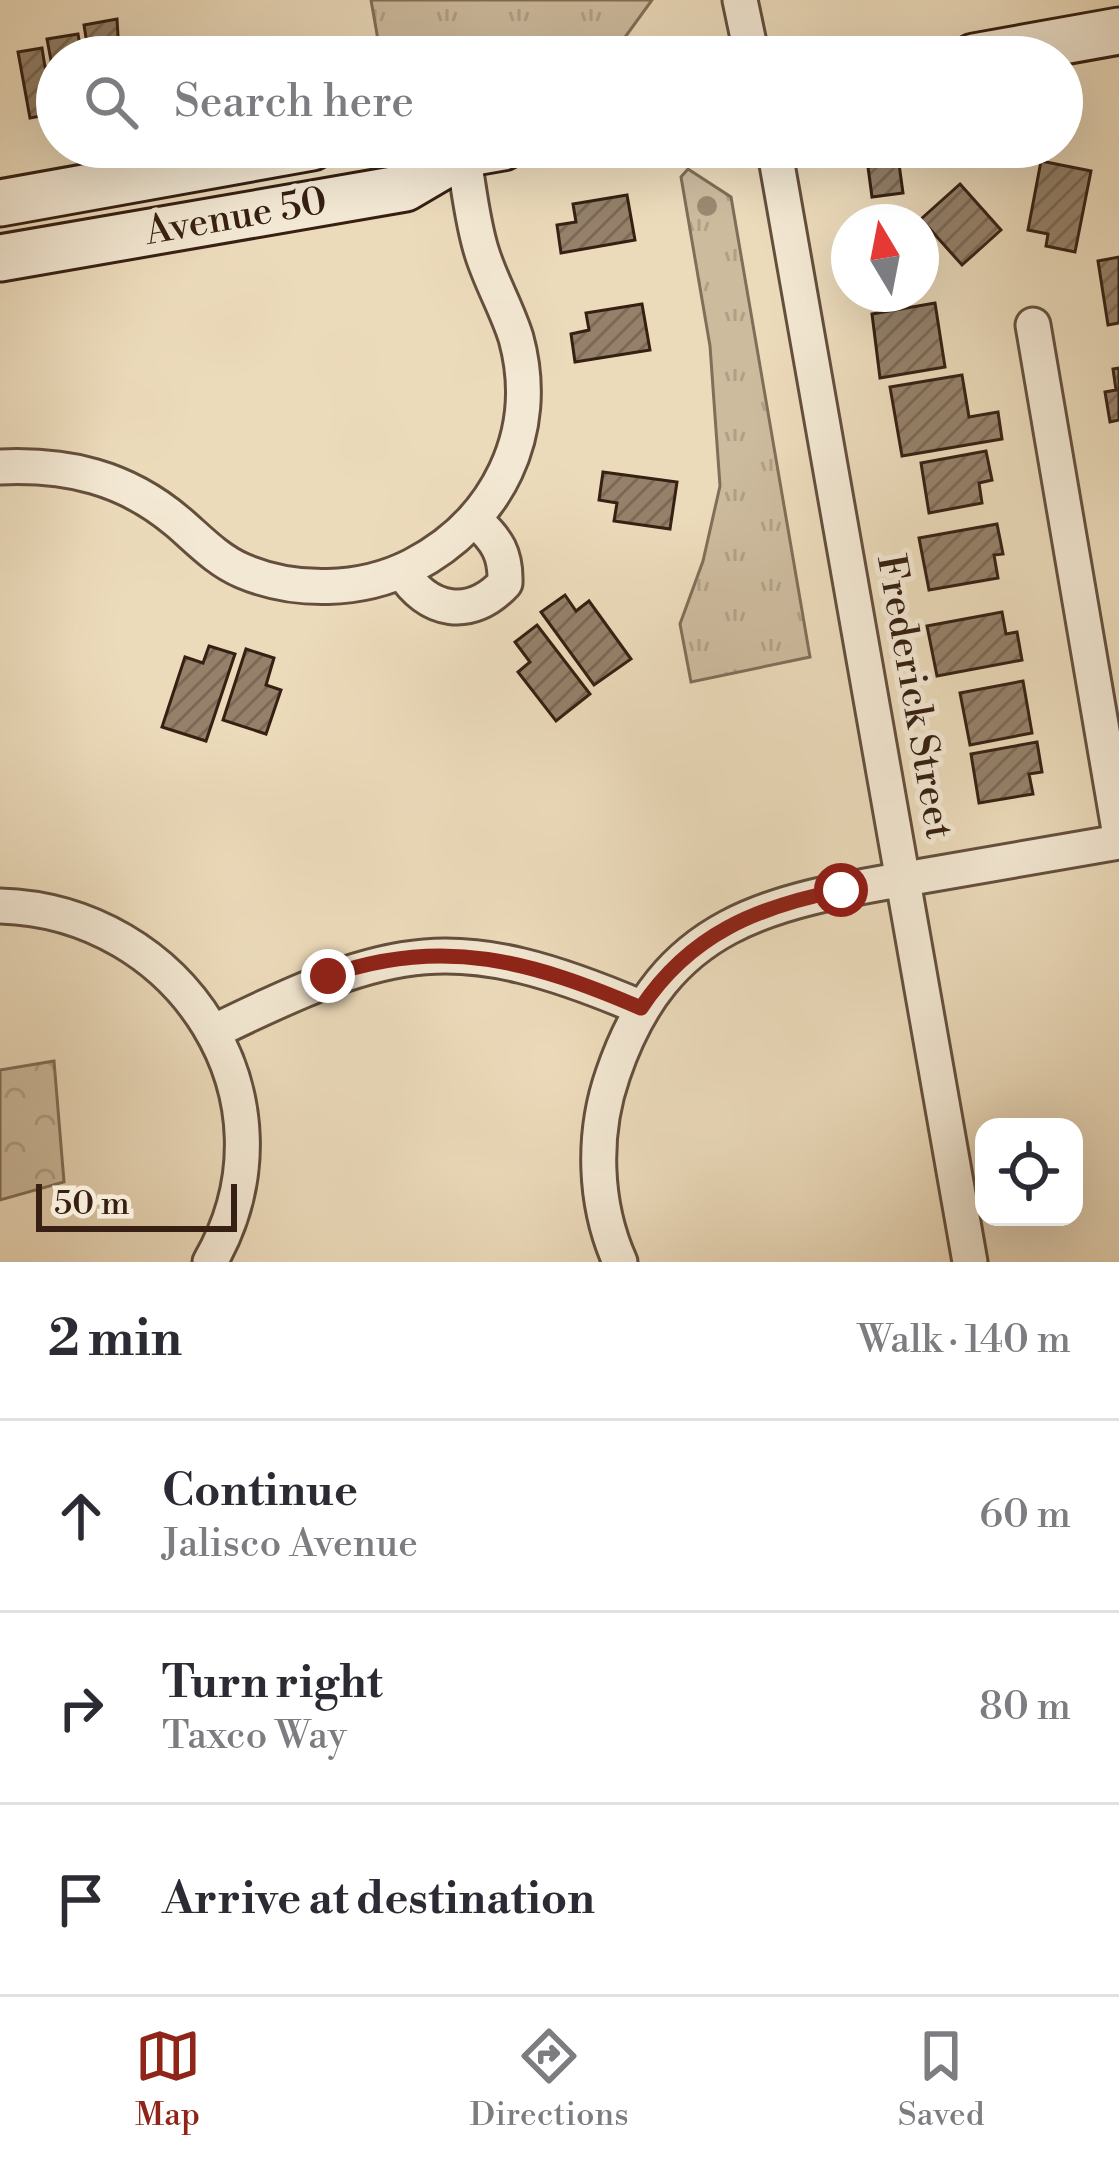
<!DOCTYPE html>
<html lang="en">
<head>
<meta charset="utf-8">
<style>
	:root { --surface:#fff; --page:#f7f7f7; --text:#2b2b33; --muted:#7c7c81; --line:#e1e1e2; --accent:#8f2418 }
	body { margin:0; font-family:"Libre Bodoni",serif; background:var(--page); color:var(--text) }
	.controls { position:absolute; right:36px; bottom:36px; display:grid; overflow:hidden; border-radius:24px; box-shadow:0 12px 48px #0002 }
	.controls button { width:108px; height:108px; display:grid; place-items:center; padding:0; border:0; border-bottom:3px solid var(--line); background:var(--surface); color:var(--text); font:60px sans-serif }
	.compass { position:absolute; left:831px; top:204px; width:108px; height:108px; border-radius:50%; background:var(--surface); box-shadow:0 12px 48px #0002; rotate:350deg }
	.scale { position:absolute; left:36px; bottom:30px; width:201px; box-sizing:border-box; padding-left:12px; border:6px solid #372013; border-top:0; font-size:33px; line-height:42px; white-space:nowrap; color:#372013; -webkit-text-stroke:9px #f3e8d3; paint-order:stroke }
	.stop { position:absolute; width:36px; height:36px; margin:-27px; border:9px solid #8f2418; border-radius:50%; background:#fff }
	.stop.end { background:#8f2418; border-color:#fff; box-shadow:0 3px 12px #0008 }
	.list { margin:0; padding:0; list-style:none }
	h2 { display:flex; justify-content:space-between; align-items:center; height:156px; margin:0; padding:0 48px; font-size:51px }
	h2 small { font-size:39px; font-weight:400; color:var(--muted) }
	.list li { display:grid; grid-template-columns:78px 1fr auto; gap:36px; align-items:center; box-sizing:border-box; height:192px; padding:0 48px; border-top:3px solid var(--line) }
	.list b { display:block; font-size:45px; white-space:nowrap }
	.list p { margin:0; font-size:39px; white-space:nowrap; color:var(--muted) }
	.list em { font-size:39px; font-style:normal; color:var(--muted) }
	.icon { flex:none; width:66px; height:66px; fill:none; stroke:currentColor; stroke-width:2; stroke-linecap:round; stroke-linejoin:round }
	.map { position:relative; flex:none; width:1119px; height:1262px; overflow:hidden }
	.search { position:absolute; background:var(--surface); box-shadow:0 12px 48px #0002; left:36px; right:36px; top:36px; height:132px; display:flex; align-items:center; gap:30px; box-sizing:border-box; padding:0 42px; border-radius:66px; color:var(--muted); font-size:45px }
	.sheet { height:732px; background:var(--surface) }
	nav { display:flex; justify-content:space-around; align-items:center; box-sizing:border-box; height:168px; border-top:3px solid var(--line); background:var(--surface); font-size:33px; color:var(--muted) }
	nav a { display:grid; justify-items:center; gap:6px }
	nav .on { color:var(--accent) }
	.map>svg:first-child { display:block }
	.grass { fill:url(#grass-tufts); stroke:#826e58; stroke-width:3 }
	.forest { fill:url(#forest-crowns); stroke:#826e58; stroke-width:3 }
	.building { fill:url(#building-hatch); stroke:#372013; stroke-width:3 }
	.lines { fill:none; stroke-linecap:round; stroke-linejoin:round }
	.street-casing { stroke:#644f3d; stroke-width:39 }
	.secondary-casing { stroke:#372013; stroke-width:51 }
	.street { stroke:#f3e8d3; stroke-width:33 }
	.secondary { stroke:#f3e8d3; stroke-width:45 }
	.tree { fill:#9d8a72 }
	.route { stroke:#8f2418; stroke-width:15 }
	.labels { text-anchor:middle; dominant-baseline:central; stroke-width:10; stroke-linejoin:round; paint-order:stroke }
	.street-label { font-size:39px; fill:#372013; stroke:#f3e8d3 }
</style>
</head>
<body>
<div class="map">
<svg width="1119" height="1262" viewBox="0 0 1119 1262">
	<defs>
		<pattern id="grass-tufts" width="24" height="20" patternUnits="userSpaceOnUse" patternTransform="scale(3)"><rect width="24" height="20" fill="#cdbb9e"/><path d="M3 7l-1-3M5 7V3M7 7l1-3M15 17l-1-3M17 17v-4M19 17l1-3" fill="none" stroke="#b1a087"/></pattern>
		<pattern id="forest-crowns" width="20" height="18" patternUnits="userSpaceOnUse" patternTransform="scale(3)"><rect width="20" height="18" fill="#cdbb9e"/><path d="M2 6a3 3 0 1 1 6 0M12 15a3 3 0 1 1 6 0" fill="none" stroke="#b1a087"/></pattern>
		<pattern id="building-hatch" width="6" height="6" patternUnits="userSpaceOnUse" patternTransform="scale(3)"><rect width="6" height="6" fill="#95816a"/><path d="M-1 1l2-2M0 6l6-6M5 7l2-2" fill="none" stroke="#7a6956"/></pattern>
	</defs>
	<rect width="100%" height="100%" fill="#ecdbbb"/>
	<filter id="stains"><feTurbulence type="fractalNoise" baseFrequency=".00167" numOctaves="4"/><feColorMatrix values="0 0 0 0 .2 0 0 0 0 .09 0 0 0 0 .02 0 0 0 .5 -.17"/></filter>
	<radialGradient id="worn" r=".72"><stop offset=".6" stop-color="#630" stop-opacity="0"/><stop offset="1" stop-color="#630" stop-opacity=".3"/></radialGradient>
	<g class="grass">
		<path d="M371,0H652L615,51L575,57L560,40L464,57H381Z"/>
		<path d="M688,169L731,197L810,657L691,682L680,624L703,561L720,486L710,346L681,177Z"/>
	</g>
	<path class="forest" d="M54,1061L64,1182L0,1200V1070Z"/>
	<g class="building">
		<path d="M117,19L119,53L125,52L124,42L146,38L149,57H89L84,25Z"/>
		<path d="M78,34L82,57H57V113L30,118L18,52L42,48L45,67L52,66L47,39Z"/>
		<path d="M1041,161L1091,171L1075,252L1046,246L1048,234L1028,230Z"/>
		<path d="M899,164L903,193L872,197L868,167Z"/>
		<path d="M960,184L1001,230L962,265L921,219Z"/>
		<path d="M627,195L635,240L561,253L557,225L576,222L573,204Z"/>
		<path d="M1119,257V323L1108,325L1098,261Z"/>
		<path d="M935,303L945,367L880,378L872,314Z"/>
		<path d="M642,304L650,350L575,362L571,334L589,330L586,313Z"/>
		<path d="M1119,368V420L1110,422L1105,392L1116,390L1113,369Z"/>
		<path d="M962,375L969,417L998,412L1002,439L902,456L890,387Z"/>
		<path d="M986,451L992,480L979,483L982,503L929,513L921,463Z"/>
		<path d="M603,472L677,482L670,529L614,521L617,503L599,500Z"/>
		<path d="M997,524L1003,554L994,555L998,578L929,590L919,538Z"/>
		<path d="M565,595L576,611L589,601L631,659L594,685L541,612Z"/>
		<path d="M1002,612L1006,634L1017,632L1022,660L937,676L927,626Z"/>
		<path d="M537,625L590,694L556,721L518,672L530,662L515,642Z"/>
		<path d="M209,646L235,654L206,741L162,727L185,657L203,663Z"/>
		<path d="M246,649L274,658L266,685L281,690L266,734L223,720Z"/>
		<path d="M1023,681L1032,733L970,745L960,693Z"/>
		<path d="M1037,742L1042,772L1029,774L1033,794L979,803L971,754Z"/>
	</g>
	<g class="lines">
		<g class="street-casing">
			<g id="street">
				<path d="M740,0L752,57"/>
				<path d="M774,147L970,1262"/>
				<path d="M1033,325L1119,830"/>
				<path d="M0,467C67,464 125,477 178,522C199,540 217,560 243,571C295,593 361,592 412,566C497,522 542,433 516,338C507,309 491,282 482,253C472,222 469,187 463,154"/>
				<path d="M402,571C428,613 471,620 505,583C506,554 497,540 476,521"/>
				<path d="M0,906C181,911 304,1099 210,1262"/>
				<path d="M215,1031C393,944 454,928 642,1008"/>
				<path d="M620,1262C594,1204 592,1134 613,1074C665,921 768,902 911,878C981,866 1050,854 1119,842"/>
			</g>
		</g>
		<g class="secondary-casing">
			<g id="secondary">
				<path d="M974,57L1119,31"/>
				<path d="M0,203L312,147"/>
				<path d="M0,258L405,188L463,154L503,147"/>
			</g>
		</g>
		<use href="#street" class="street"/>
		<use href="#secondary" class="secondary"/>
	</g>
	<circle class="tree" cx="707" cy="206" r="10"/>
	<g class="lines">
		<path class="route" d="M328,976C443,935 534,962 641,1008C690,934 757,907 841,890"/>
	</g>
	<g class="labels">
		<g class="street-label">
			<text transform="translate(236 217) rotate(-10)">Avenue 50</text>
			<text transform="translate(914 697) rotate(80)">Frederick Street</text>
		</g>
	</g>
	<rect width="100%" height="100%" filter="url(#stains)"/>
	<rect width="100%" height="100%" fill="url(#worn)"/>
</svg>
<div class="controls">
<button><svg class="icon" aria-label="locate" viewBox="0 0 24 24"><circle cx="12" cy="12" r="6"/><path d="M12 2v4M12 18v4M2 12h4M18 12h4"/></svg></button>
</div>
<svg class="compass" viewBox="-18 -18 36 36"><path d="M0-13l5 13h-10z" fill="#e53935"/><path d="M0 13l5-13h-10z" fill="#7c7c81"/></svg>
<div class="scale">50 m</div>
<div class="stop" style="left:841px;top:890px"></div>
<div class="stop end" style="left:328px;top:976px"></div>
<div class="search"><svg class="icon" aria-label="search" viewBox="0 0 24 24"><circle cx="10" cy="10" r="6"/><path d="M15 15l6 6"/></svg>Search here</div>
</div>
<section class="sheet">
<h2>2 min<small>Walk · 140 m</small></h2>
<ul class="list">
<li><svg class="icon" aria-label="ahead" viewBox="0 0 24 24"><path d="M12 20V5M6 11l6-6 6 6"/></svg><div><b>Continue</b><p>Jalisco Avenue</p></div><em>60 m</em></li>
<li><svg class="icon" aria-label="right" viewBox="0 0 24 24"><path d="M7 20v-9h11M14 6l5 5-5 5"/></svg><div><b>Turn right</b><p>Taxco Way</p></div><em>80 m</em></li>
<li><svg class="icon" aria-label="arrive" viewBox="0 0 24 24"><path d="M6 21V4h12l-3 4 3 4H6"/></svg><div><b>Arrive at destination</b></div></li>
</ul>
</section>
<nav>
<a class="on"><svg class="icon" aria-label="map" viewBox="0 0 24 24"><path d="M3 6l6-2 6 2 6-2v14l-6 2-6-2-6 2zM9 4v14M15 6v14"/></svg>Map</a>
<a><svg class="icon" aria-label="directions" viewBox="0 0 24 24"><path d="M12 3l9 9-9 9-9-9zM9 14v-3h6M13 9l2 2-2 2"/></svg>Directions</a>
<a><svg class="icon" aria-label="saved" viewBox="0 0 24 24"><path d="M7 4h10v16l-5-4-5 4z"/></svg>Saved</a>
</nav>
</body>
</html>
